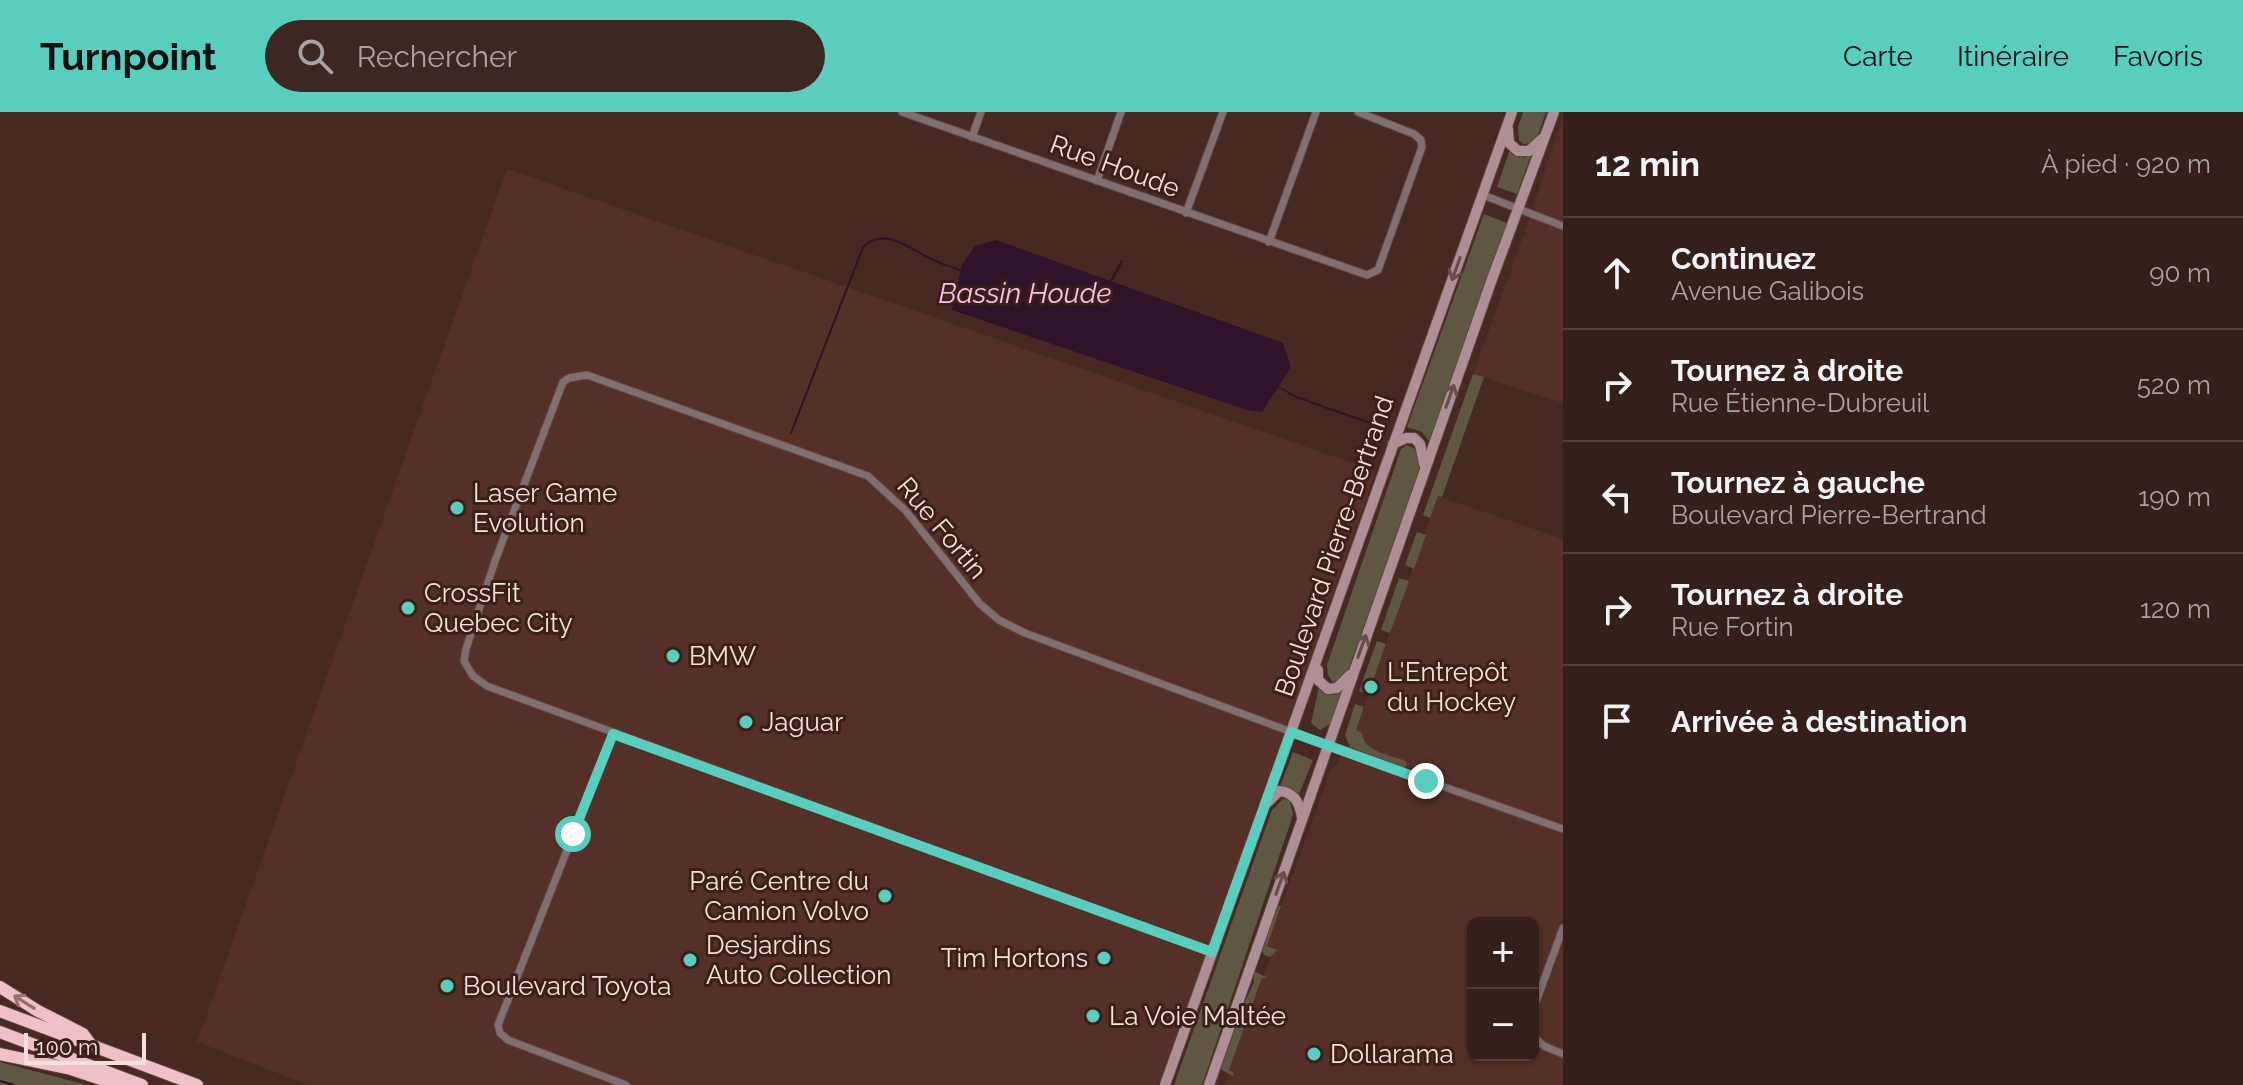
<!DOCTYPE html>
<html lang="fr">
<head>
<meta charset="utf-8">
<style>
	:root { --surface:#341f1a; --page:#3c2723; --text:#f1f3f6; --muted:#a9a2a2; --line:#4e3d39; --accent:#59cebe }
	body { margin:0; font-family:Raleway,sans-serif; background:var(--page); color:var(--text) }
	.controls { position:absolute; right:24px; bottom:24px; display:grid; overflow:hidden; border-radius:12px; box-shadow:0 2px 6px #0004 }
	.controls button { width:72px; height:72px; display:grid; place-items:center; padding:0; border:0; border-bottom:2px solid var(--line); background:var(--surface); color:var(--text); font:40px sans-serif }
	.scale { position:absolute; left:24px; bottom:20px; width:122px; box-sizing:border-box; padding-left:8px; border:4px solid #f4e1dc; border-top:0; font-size:22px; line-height:28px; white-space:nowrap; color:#f4e1dc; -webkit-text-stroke:6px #3b1f19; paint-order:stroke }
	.stop { position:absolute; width:24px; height:24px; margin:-18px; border:6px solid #59cebe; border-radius:50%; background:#fff }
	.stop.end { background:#59cebe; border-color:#fff; box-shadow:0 2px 8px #0008 }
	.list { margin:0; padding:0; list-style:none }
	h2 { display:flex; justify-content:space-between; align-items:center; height:104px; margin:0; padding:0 32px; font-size:34px }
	h2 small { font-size:26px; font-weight:400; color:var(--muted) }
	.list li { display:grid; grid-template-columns:52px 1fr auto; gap:24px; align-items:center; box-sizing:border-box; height:112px; padding:0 32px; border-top:2px solid var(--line) }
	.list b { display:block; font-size:30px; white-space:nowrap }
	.list p { margin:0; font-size:26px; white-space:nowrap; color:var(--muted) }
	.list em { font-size:26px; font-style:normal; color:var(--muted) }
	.icon { flex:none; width:44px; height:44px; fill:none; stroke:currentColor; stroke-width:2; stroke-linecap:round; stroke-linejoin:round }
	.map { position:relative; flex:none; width:1563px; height:973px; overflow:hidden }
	header { display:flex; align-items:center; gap:48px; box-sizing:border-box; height:112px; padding:0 40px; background:var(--accent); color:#111 }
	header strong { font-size:38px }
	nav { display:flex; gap:44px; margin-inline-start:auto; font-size:28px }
	.search { width:560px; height:72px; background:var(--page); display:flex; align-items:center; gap:20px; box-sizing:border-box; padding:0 28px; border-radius:44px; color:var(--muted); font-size:30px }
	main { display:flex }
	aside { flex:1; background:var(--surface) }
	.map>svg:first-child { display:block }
	.built { fill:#543028; fill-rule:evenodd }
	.green { fill:#5e5843 }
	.water { fill:#2e1329 }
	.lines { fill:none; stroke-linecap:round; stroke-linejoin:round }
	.stream { stroke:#2e1329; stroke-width:2 }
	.street-casing { stroke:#614640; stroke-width:9 }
	.secondary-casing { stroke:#614640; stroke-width:12 }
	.highway-casing { stroke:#614640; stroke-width:14 }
	.street { stroke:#816e71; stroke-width:7 }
	.secondary { stroke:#ae8f95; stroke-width:10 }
	.highway { stroke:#f0c0c9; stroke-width:12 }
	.oneway { stroke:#694c4b }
	.oneway2 { stroke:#967071 }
	.route { stroke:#59cebe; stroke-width:10 }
	.poi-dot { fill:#59cebe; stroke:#3b1f19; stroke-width:3 }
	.labels { text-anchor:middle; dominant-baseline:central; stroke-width:6; stroke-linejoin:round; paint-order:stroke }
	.street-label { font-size:26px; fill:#f4e1dc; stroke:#3b1f19 }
	.poi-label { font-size:26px; fill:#f4e1dc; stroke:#3b1f19; text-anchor:start }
	.water-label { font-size:28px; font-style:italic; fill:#fbc1ed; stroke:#3b1f19 }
</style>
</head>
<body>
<header>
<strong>Turnpoint</strong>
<div class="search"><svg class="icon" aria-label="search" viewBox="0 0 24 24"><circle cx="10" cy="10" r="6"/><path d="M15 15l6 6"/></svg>Rechercher</div>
<nav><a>Carte</a><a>Itinéraire</a><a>Favoris</a></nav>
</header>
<main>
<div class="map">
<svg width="1563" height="973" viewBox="0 0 1563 973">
	<rect width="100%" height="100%" fill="#452922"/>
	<g class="built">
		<path d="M1563,3V291L1473,262L1527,114Z"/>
		<path d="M507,57L1376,359L1160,973H309L197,930Z"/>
		<path d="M1438,384L1563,427V973H1226L1229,959L1273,837L1267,834L1331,657L1339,651V647L1350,635ZM1473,811H1533V943H1473Z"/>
	</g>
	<g class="green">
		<path d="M1523,0H1546C1541,12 1539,33 1523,32L1519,28L1518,15Z"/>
		<path d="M1512,39L1524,46L1531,43L1517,82L1497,75L1509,40Z"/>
		<path d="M1484,102L1507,111L1430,328H1428L1422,320L1407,315Z"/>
		<path d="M1473,262L1484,265L1442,385L1438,384L1430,406L1423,403Z"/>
		<path d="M1407,333L1419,339C1424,355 1410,377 1408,393L1347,561L1343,568L1334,572L1328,563L1327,553L1401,337Z"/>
		<path d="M1417,420L1426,423L1414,457L1405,453Z"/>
		<path d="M1399,466L1409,469L1390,521L1381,518Z"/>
		<path d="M1377,529L1386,532L1368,583L1359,579Z"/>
		<path d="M1320,571L1333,583L1341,581L1331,611L1320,618L1311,611Z"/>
		<path d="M1355,592L1364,595L1356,618L1362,621C1363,640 1391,643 1406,649L1407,653L1404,656L1350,635L1345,623Z"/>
		<path d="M1293,640L1313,648L1299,682L1289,676L1280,675Z"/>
		<path d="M1283,687L1289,688L1293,701L1291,709L1202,973H1174L1272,698Z"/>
		<path d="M1278,793L1281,794L1267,834L1277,838L1270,845L1264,843L1261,837Z"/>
		<path d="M1256,860L1268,866H1262L1229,958L1234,961L1233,964L1220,957L1240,899L1254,871L1253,861Z"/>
		<path d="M0,950L87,973H0Z"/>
	</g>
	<path class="water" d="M996,128L1283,231L1291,255L1262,300L1247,298L952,198L962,152L975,134Z"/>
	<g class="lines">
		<g class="stream">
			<path d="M1110,171L1122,149"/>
			<path d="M1279,275L1296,285L1379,314"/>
			<path d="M791,321L863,135C883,115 909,135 929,146C939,151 950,154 960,158"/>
			<path d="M0,969L14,973"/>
		</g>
		<g class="street-casing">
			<g id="street">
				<path d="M902,0L1367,163L1378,158L1422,35L1421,28L1414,22L1358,0"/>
				<path d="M972,25L981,0"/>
				<path d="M1097,69L1121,0"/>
				<path d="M1483,83L1563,114"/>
				<path d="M1186,101L1223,0"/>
				<path d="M1269,130L1316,0"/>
				<path d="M613,622L498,913L500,921L508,928L626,973"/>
				<path d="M1212,840L487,574L473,564L464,549L466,537L495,449L563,270L569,266L587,263L868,364L906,399L980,492L999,508L1025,521L1329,634L1563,717"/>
				<path d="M1533,898L1563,816"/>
				<path d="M1533,924L1544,934L1563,942"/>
			</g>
		</g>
		<g class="secondary-casing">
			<g id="secondary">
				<path d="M1508,17L1509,31L1518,39H1529L1542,27"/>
				<path d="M1393,332L1406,326H1414L1420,332L1424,352"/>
				<path d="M1318,558V568L1328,577L1337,576L1350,563"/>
				<path d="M1268,690L1279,679C1295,680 1300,692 1302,706"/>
				<path d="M1165,973L1512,0"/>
				<path d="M1209,973L1492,167L1554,0"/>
			</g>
		</g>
		<g class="highway-casing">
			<g id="highway">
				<path d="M0,875L38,899L83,922L91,933"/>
				<path d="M0,899L197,973"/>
				<path d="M0,920L142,973"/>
				<path d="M0,942L71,957L119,973"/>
			</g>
		</g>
		<use href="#street" class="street"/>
		<use href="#secondary" class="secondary"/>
		<use href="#highway" class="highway"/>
	</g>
	<defs><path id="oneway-shaft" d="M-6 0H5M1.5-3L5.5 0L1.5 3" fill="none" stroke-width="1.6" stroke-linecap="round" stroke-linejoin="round" transform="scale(2)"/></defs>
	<g class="oneway">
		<use href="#oneway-shaft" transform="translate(1456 157) rotate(110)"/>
		<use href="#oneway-shaft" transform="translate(1450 284) rotate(-70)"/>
		<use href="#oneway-shaft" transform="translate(1362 534) rotate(-70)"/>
		<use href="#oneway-shaft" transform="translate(1280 771) rotate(-70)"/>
	</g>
	<use class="oneway2" href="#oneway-shaft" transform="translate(24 890) rotate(-148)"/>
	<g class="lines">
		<path class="route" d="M573,722L613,622L1212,840L1291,620L1426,669"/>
	</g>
	<g class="poi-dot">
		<circle cx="457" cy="396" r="8"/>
		<circle cx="408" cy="496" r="8"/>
		<circle cx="673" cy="544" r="8"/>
		<circle cx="1371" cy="575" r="8"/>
		<circle cx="746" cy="610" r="8"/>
		<circle cx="885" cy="784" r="8"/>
		<circle cx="1104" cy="846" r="8"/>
		<circle cx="690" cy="848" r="8"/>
		<circle cx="447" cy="874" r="8"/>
		<circle cx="1093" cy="904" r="8"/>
		<circle cx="1314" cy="942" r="8"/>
	</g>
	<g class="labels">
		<g class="street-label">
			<text transform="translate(1115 54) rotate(20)">Rue Houde</text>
			<text transform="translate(942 416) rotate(50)">Rue Fortin</text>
			<text transform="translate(1334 434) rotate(-71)">Boulevard Pierre-Bertrand</text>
		</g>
		<g class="poi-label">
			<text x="473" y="381">Laser Game<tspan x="473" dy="30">Evolution</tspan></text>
			<text x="424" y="481">CrossFit<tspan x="424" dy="30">Quebec City</tspan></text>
			<text x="689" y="544">BMW</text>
			<text x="1387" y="560">L'Entrepôt<tspan x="1387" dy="30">du Hockey</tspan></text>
			<text x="762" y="610">Jaguar</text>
			<text x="869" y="769" text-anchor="end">Paré Centre du<tspan x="869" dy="30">Camion Volvo</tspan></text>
			<text x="706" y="833">Desjardins<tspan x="706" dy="30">Auto Collection</tspan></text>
			<text x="1088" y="846" text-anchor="end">Tim Hortons</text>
			<text x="463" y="874">Boulevard Toyota</text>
			<text x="1109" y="904">La Voie Maltée</text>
			<text x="1330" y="942">Dollarama</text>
		</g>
		<g class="water-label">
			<text x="1025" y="181">Bassin Houde</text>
		</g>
	</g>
</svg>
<div class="controls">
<button>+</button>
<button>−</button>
</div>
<div class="scale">100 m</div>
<div class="stop" style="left:573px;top:722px"></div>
<div class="stop end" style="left:1426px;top:669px"></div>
</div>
<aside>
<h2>12 min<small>À pied · 920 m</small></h2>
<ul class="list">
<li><svg class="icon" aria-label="ahead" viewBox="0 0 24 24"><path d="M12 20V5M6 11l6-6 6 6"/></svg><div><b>Continuez</b><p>Avenue Galibois</p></div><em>90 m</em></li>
<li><svg class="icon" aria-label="right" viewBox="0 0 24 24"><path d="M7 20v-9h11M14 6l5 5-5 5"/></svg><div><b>Tournez à droite</b><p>Rue Étienne-Dubreuil</p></div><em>520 m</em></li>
<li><svg class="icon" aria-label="left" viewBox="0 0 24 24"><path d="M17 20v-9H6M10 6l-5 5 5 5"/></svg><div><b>Tournez à gauche</b><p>Boulevard Pierre-Bertrand</p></div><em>190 m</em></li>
<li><svg class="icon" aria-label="right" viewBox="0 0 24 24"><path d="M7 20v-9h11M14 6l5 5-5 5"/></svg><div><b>Tournez à droite</b><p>Rue Fortin</p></div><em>120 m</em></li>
<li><svg class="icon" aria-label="arrive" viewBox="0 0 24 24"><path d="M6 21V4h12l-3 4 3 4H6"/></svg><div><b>Arrivée à destination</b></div></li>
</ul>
</aside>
</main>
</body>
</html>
